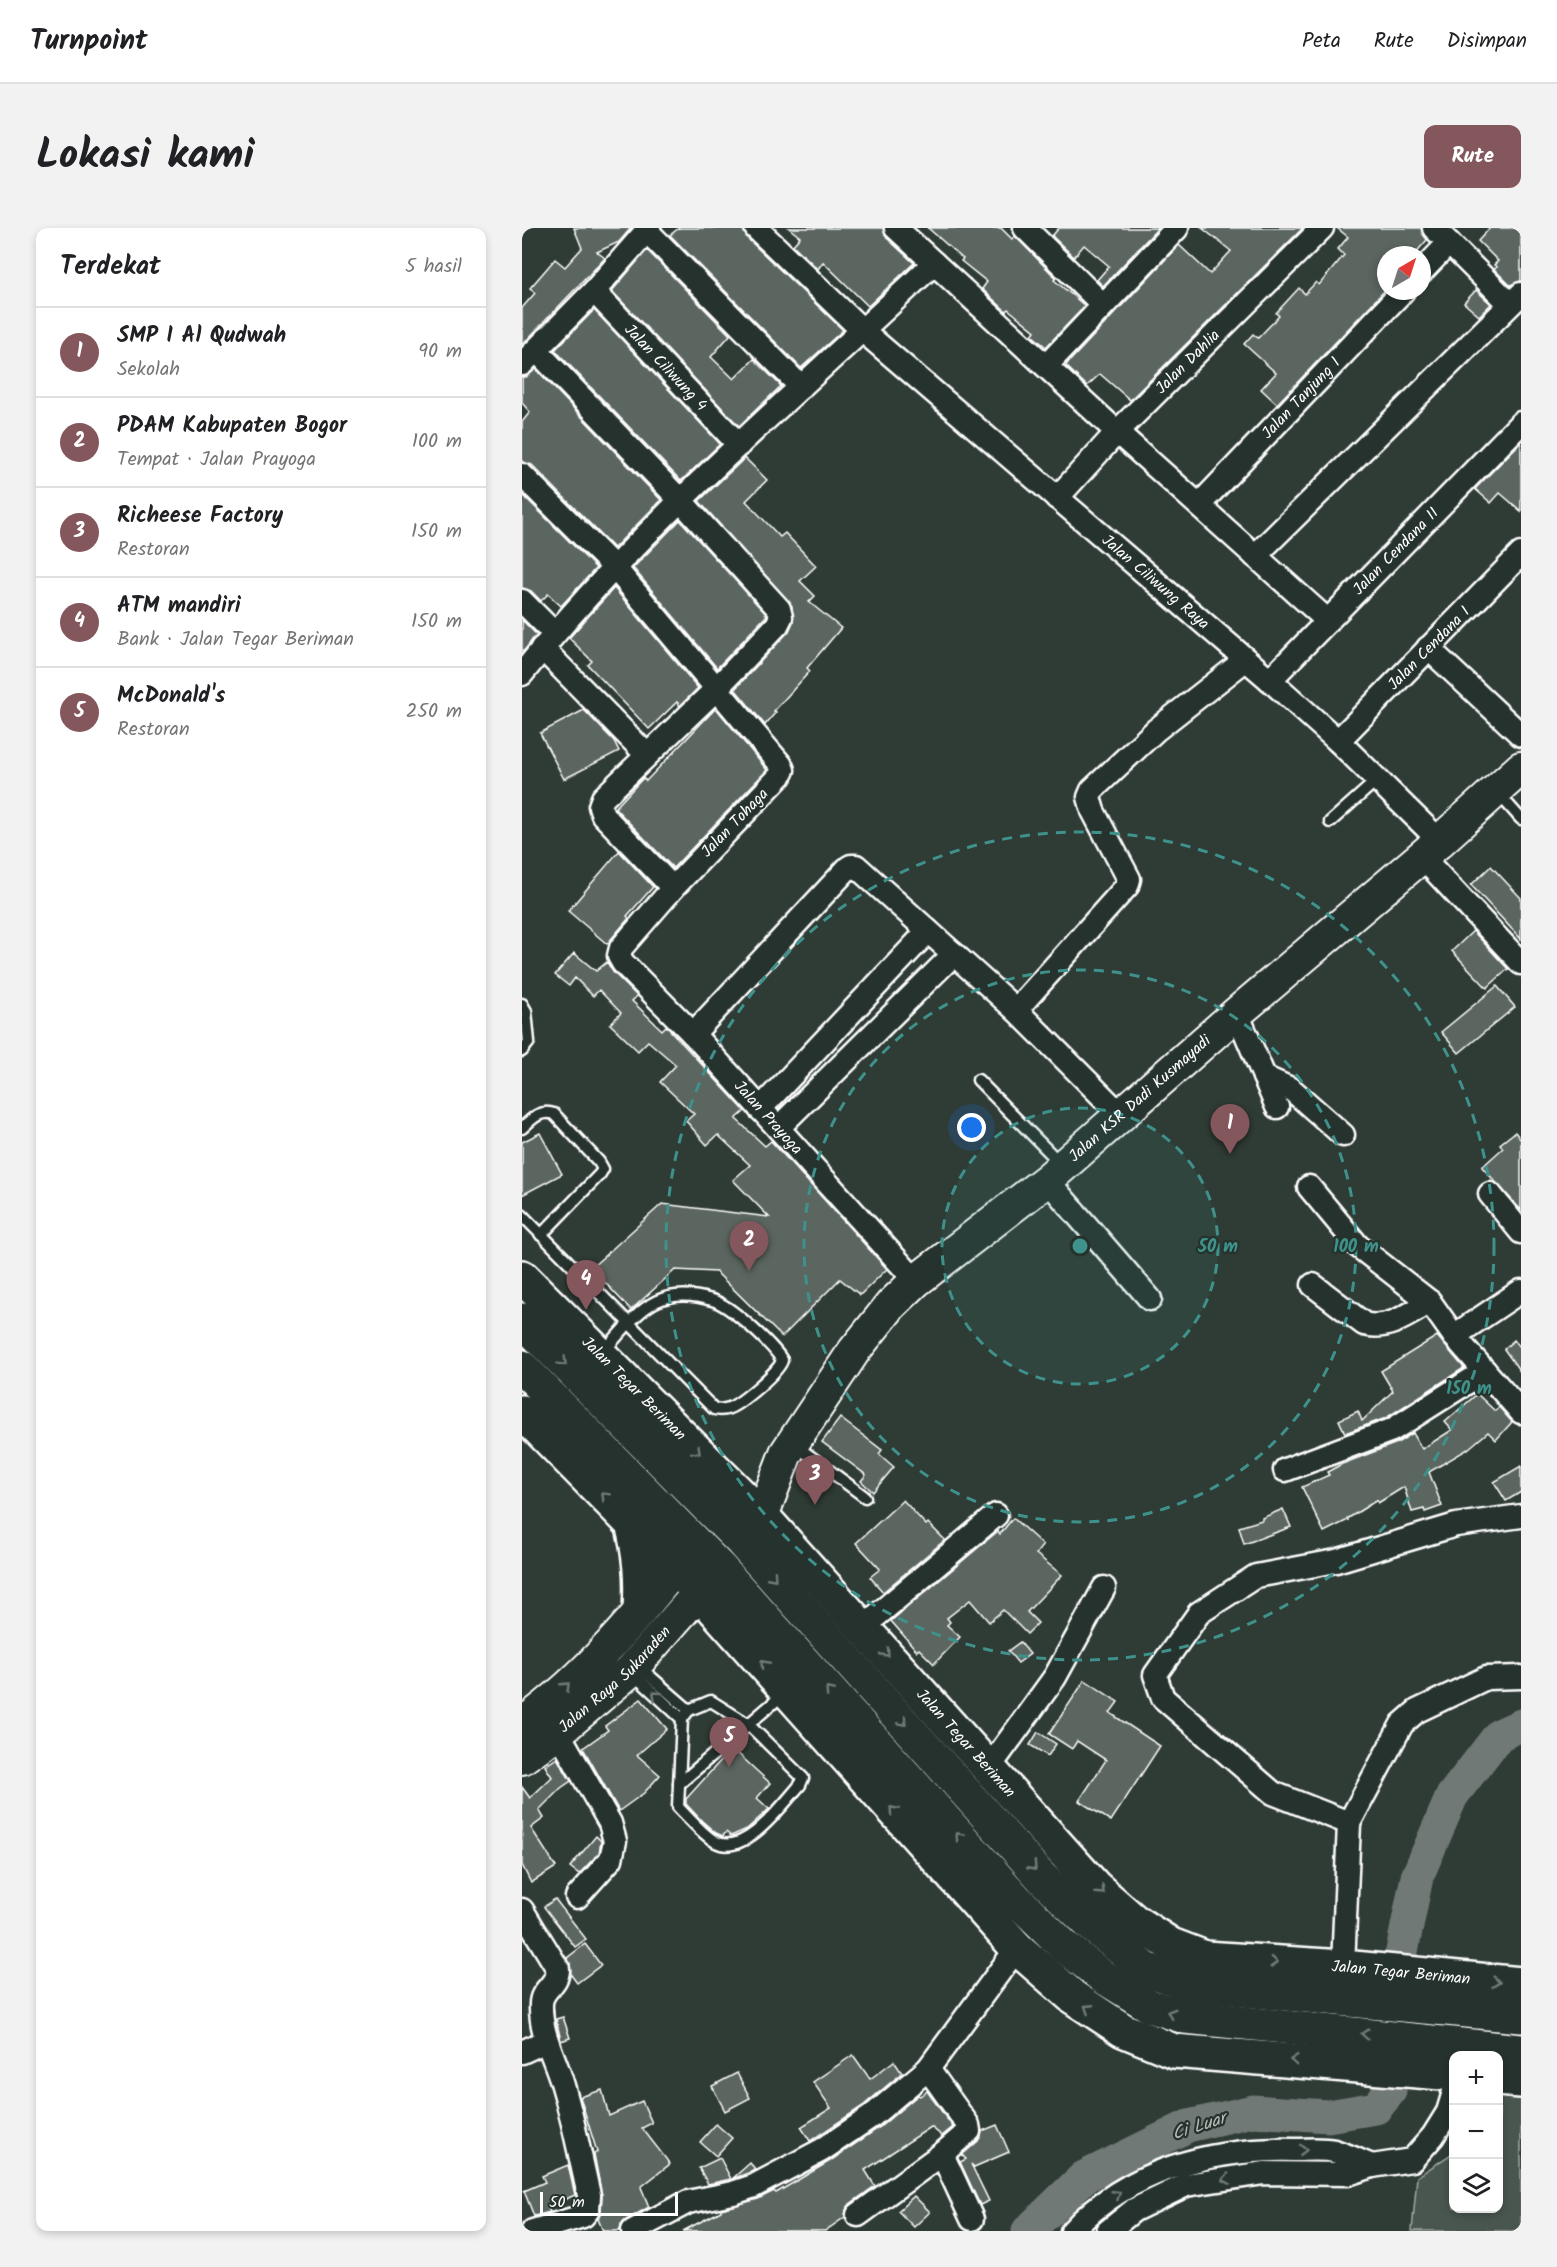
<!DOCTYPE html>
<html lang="id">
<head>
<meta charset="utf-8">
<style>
	:root { --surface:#fff; --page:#f2f2f2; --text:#202124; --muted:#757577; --line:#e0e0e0; --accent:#84575d }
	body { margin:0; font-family:Kalam,sans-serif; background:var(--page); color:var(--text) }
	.controls { position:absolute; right:18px; bottom:18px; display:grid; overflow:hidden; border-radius:12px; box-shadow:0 3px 9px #0003 }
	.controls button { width:54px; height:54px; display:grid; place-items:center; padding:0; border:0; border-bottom:2px solid var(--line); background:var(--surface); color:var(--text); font:30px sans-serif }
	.compass { position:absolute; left:855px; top:18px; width:54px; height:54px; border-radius:50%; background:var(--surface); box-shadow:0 3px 9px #0003; rotate:39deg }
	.scale { position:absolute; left:18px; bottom:15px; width:138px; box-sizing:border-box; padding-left:6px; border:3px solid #fff; border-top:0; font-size:16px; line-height:21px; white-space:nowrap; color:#fff; -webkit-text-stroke:4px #26332d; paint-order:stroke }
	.you { position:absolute; left:450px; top:900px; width:21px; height:21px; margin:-15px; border:4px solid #fff; border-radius:50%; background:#1a73e8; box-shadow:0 0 0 9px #1a73e833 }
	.badge { display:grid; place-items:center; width:39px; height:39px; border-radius:50%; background:var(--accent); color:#fff; font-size:20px; font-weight:700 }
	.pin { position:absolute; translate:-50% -50px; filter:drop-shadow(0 2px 3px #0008) }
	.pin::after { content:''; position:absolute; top:32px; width:21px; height:18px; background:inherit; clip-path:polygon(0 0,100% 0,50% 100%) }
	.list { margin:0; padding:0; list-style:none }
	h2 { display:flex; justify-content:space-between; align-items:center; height:78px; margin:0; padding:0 24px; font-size:26px }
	h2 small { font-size:20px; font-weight:400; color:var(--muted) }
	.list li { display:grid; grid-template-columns:39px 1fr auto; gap:18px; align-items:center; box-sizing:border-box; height:90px; padding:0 24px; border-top:2px solid var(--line) }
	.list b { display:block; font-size:22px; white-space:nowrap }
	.list p { margin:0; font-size:20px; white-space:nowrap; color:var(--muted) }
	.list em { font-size:20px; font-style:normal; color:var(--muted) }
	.icon { flex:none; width:33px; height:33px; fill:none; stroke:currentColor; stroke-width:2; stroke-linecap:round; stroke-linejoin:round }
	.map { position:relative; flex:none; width:999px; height:2003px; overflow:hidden; border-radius:12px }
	header { display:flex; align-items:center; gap:36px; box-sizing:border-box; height:84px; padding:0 30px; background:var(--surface); border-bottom:2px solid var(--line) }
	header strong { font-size:28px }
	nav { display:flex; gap:33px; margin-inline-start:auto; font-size:21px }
	.intro { display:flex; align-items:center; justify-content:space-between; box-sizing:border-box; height:144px; padding:0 36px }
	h1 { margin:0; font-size:42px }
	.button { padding:15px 27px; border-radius:12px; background:var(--accent); color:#fff; font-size:21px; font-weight:700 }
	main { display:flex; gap:36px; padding:0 36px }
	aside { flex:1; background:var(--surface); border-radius:12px; box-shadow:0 3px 9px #0003 }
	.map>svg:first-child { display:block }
	.green { fill:#4a544f; stroke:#a4aaa7; stroke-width:1.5 }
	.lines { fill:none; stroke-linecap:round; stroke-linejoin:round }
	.river { stroke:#707975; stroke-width:33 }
	.building { fill:#5b6661; stroke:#fff; stroke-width:1.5 }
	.service-casing { stroke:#fff; stroke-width:15 }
	.minor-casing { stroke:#fff; stroke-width:27 }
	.secondary-casing { stroke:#fff; stroke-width:36 }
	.primary-casing { stroke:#fff; stroke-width:38 }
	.service { stroke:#26332d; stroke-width:10 }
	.minor { stroke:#26332d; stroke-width:22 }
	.secondary { stroke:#26332d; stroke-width:32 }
	.primary { stroke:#26332d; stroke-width:33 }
	.oneway { stroke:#727a76 }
	.ring { fill:none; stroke:#3f918b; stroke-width:3; stroke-dasharray:10 8 }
	.labels { text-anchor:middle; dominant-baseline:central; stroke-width:4.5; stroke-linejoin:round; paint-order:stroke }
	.street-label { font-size:16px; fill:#fff; stroke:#26332d }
	.water-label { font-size:18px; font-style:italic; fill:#b8bcba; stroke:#26332d }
	.centre { fill:#3f918b; stroke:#26332d; stroke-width:3 }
	.ring-label { font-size:18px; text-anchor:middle; font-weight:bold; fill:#3f918b; stroke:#26332d; stroke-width:4.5; stroke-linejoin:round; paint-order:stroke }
</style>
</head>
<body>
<header>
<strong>Turnpoint</strong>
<nav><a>Peta</a><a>Rute</a><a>Disimpan</a></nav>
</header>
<div class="intro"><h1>Lokasi kami</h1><a class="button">Rute</a></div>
<main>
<aside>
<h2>Terdekat<small>5 hasil</small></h2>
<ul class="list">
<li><span class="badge">1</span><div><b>SMP I Al Qudwah</b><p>Sekolah</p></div><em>90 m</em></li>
<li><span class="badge">2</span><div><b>PDAM Kabupaten Bogor</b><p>Tempat · Jalan Prayoga</p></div><em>100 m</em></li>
<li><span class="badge">3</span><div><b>Richeese Factory</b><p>Restoran</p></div><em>150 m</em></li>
<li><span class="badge">4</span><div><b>ATM mandiri</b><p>Bank · Jalan Tegar Beriman</p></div><em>150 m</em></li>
<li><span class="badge">5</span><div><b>McDonald's</b><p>Restoran</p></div><em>250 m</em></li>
</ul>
</aside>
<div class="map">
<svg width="999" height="2003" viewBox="0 0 999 2003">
	<rect width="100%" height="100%" fill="#2f3b35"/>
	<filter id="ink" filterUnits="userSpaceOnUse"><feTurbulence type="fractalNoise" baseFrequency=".0167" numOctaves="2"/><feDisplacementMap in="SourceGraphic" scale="12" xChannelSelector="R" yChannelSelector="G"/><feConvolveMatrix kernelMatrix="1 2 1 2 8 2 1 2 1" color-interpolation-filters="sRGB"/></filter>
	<g filter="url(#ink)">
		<path class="green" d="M977,1868L999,1870V2003H890L895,1949L931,1925L932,1980H976Z"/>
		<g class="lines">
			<g class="river">
				<path d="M879,1728L895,1649L930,1568L977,1507L999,1497"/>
				<path d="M506,2003L562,1949L666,1898L731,1883L806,1888L854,1880L868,1863"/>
			</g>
		</g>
		<g class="building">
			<path d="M52,0H109L97,14L75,24L83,30L0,117V80L13,65L8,60L33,31L43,39L60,20Z"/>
			<path d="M157,0H221L225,10L321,102L279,140L148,7Z"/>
			<path d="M267,0H361L365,10L392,35L346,78L301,34L296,41L271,17L278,9Z"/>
			<path d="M406,0H479L490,11L493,8L534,50L532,52L563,78L524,119L510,107L513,103L486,81L484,83L460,61L465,54L439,33L441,31Z"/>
			<path d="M537,0H636L581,58L575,52L587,38L562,17L552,29L530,8Z"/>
			<path d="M680,0H781L608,172L578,146L565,158L544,138L545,136L657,17L688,46L709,23Z"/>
			<path d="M815,0H899L905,12L892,27H864V61L755,176L739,161L754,145L722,116L731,106L736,110L757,88L754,85L777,60L783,66L794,54L797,57L822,27L816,21L826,9Z"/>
			<path d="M968,0H999V53L988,57L972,41L975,39L972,37L976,33L956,13Z"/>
			<path d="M125,22L208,107L189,129L212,151L232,131L259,158L217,198L90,63Z"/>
			<path d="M954,62L969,76L957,88L942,75Z"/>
			<path d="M72,82L198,216L159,253L33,122Z"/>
			<path d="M14,141L139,272L92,320L10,237L0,234V194L8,184L0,175V149H4Z"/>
			<path d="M999,214V283L978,265L969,275L953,261Z"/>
			<path d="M223,230L245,252L224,273L258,309L263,305L294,338L278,353L293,368L287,374L319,400L285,440L288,443L252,483L254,484L243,497L213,461L267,403L271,394L270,378L177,273Z"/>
			<path d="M0,266L74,340L39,378L26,366L19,373L9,363L0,360Z"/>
			<path d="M158,292L245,387L195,440L111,340Z"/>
			<path d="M92,360L176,460L158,478L155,474L127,501L66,437L70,433L47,410Z"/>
			<path d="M0,392L15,407L0,425Z"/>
			<path d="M194,480L245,542L151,640L93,580L121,550L124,553Z"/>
			<path d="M62,482L92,513L97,523L42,551L18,505Z"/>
			<path d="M97,623L131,659L105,688L107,690L85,716L46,683Z"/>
			<path d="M969,638L999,670V711L949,657Z"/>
			<path d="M951,703L986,741L965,760L930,723Z"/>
			<path d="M52,725L74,743L85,734L91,744L115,768L110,773L140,802L144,798L223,883L214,891L243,918L249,913L365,1041L338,1067L318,1051L260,1109L194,1044L153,1042L109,1082L69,1040L140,976L247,989L211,952L228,937L196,907L185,917L164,893L172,886L138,854L154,837L126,813L116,823L88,796L99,785L77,762L71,768L53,750L47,758L33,747Z"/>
			<path d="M975,758L993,779L937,825L919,804Z"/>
			<path d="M993,904L999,912V982L960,939L981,920L978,916Z"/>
			<path d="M18,905L40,946L0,967V914Z"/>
			<path d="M915,1108L942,1140L864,1190L823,1205L817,1192L836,1183L840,1193L871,1163L859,1143Z"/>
			<path d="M992,1112L999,1120V1145L982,1121Z"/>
			<path d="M955,1166L973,1183L977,1179L990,1194L974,1212L966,1204L946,1221L907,1244L920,1278L903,1284L902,1281L890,1284L882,1259L856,1275L855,1272L825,1291L826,1292L802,1304L780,1259L807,1247L805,1244L820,1236L875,1215L891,1205L900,1221L930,1202L923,1194Z"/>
			<path d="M318,1190L360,1222L357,1226L372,1239L351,1264L339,1253L344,1247L300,1214Z"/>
			<path d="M999,1238V1264L984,1273L972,1254Z"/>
			<path d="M381,1272L404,1297L406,1295L423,1312L361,1364L348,1349L358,1341L334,1315Z"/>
			<path d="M761,1281L769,1299L722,1316L717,1299L740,1292V1290Z"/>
			<path d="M491,1290L521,1317L514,1326L540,1347L505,1384L516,1395L505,1406L481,1382L467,1394L448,1372L425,1390L428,1394L425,1397L438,1409L412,1436L397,1421L395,1423L369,1393L476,1303L478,1306Z"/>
			<path d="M498,1414L508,1426L496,1435L486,1423Z"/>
			<path d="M563,1452L596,1474L588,1485L638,1518L589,1593L557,1573L584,1532L555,1513L550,1521L527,1506Z"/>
			<path d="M119,1471L145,1501L115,1527L138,1547L122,1565L97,1583L61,1520L86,1502L83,1498Z"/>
			<path d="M516,1504L534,1516L526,1528L508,1517Z"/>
			<path d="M210,1520L248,1555L235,1570L247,1581L225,1601L209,1608L204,1604L201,1608L194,1605L180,1593L164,1576V1571Z"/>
			<path d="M35,1530L49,1553L39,1560L17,1582L22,1590L9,1600L34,1639L9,1655L0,1637V1559L8,1570L30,1549L23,1538Z"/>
			<path d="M74,1608L79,1613L77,1625L57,1646L48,1639Z"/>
			<path d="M33,1671L64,1711L53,1719L22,1679Z"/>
			<path d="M63,1716L79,1737L55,1755L49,1747L48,1735L45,1730Z"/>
			<path d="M41,1789L48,1810L39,1813L34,1791Z"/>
			<path d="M331,1827L348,1851L372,1833L380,1845L342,1877L288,1913L279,1899L309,1880L291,1854Z"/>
			<path d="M215,1845L228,1870L203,1883L190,1858Z"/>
			<path d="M80,1862L87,1888L120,1873L130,1895L120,1900L148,1936L119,1959L127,1979L104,1992L99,1996L98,2003H81L76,1991L79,1983L80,1968L72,1926L75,1924L58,1869Z"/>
			<path d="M405,1863L431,1899L420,1908L409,1899L343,1942L353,1958L328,1976L324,1982L323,1989L303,2003H161L199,1983V1981L236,1971L252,1963L254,1965L308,1933L358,1899L396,1867L398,1868Z"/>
			<path d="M194,1896L210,1910L194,1928L178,1914Z"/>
			<path d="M475,1897L487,1924L452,1939L449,1936L467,1973L458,1977L438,1934L444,1931L440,1927L456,1913L460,1903Z"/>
			<path d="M198,1930L209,1951L186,1956L177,1940Z"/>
			<path d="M228,1935L234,1942L210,1951Z"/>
			<path d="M46,1937L53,1967L26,1979L28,1984L12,1988L2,1963L23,1954L20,1948Z"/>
			<path d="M392,1968L408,1984L392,1999L376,1983Z"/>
		</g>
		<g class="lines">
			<g class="service-casing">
				<g id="service">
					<path d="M975,564L999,591"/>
					<path d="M808,594L855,552"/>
					<path d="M0,776L4,783L7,814L0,823"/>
					<path d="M456,852L540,937"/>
					<path d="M0,900C10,891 18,881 32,886L77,934L81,941L78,946L19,1007"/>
					<path d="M0,987L192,1181C197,1182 202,1182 207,1180C218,1176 258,1143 260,1132C250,1116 208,1077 190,1072C173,1067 152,1065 135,1073C114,1083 97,1107 81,1124"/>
					<path d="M273,1217L343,1269"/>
					<path d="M115,1437L167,1482"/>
					<path d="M109,1444L160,1491"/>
					<path d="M189,1473L226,1496L281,1550L278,1557C261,1576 223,1629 194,1614C182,1608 166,1589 156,1579L160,1491L167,1482Z"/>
					<path d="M157,1556L264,1464"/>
				</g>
			</g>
			<g class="minor-casing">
				<g id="minor">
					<path id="s1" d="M234,0L341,103L748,452L816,513L918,613"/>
					<path d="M374,0L595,204L806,393"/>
					<path d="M503,0L581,77"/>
					<path d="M912,0L988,76"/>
					<path d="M125,3L279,159"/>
					<path d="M900,43L927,15"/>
					<path id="s2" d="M72,63L217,217"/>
					<path d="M14,122L159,273L257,381L259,389L255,397L191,464L81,570L78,578L81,587L151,660"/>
					<path d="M0,136L72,63L127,0"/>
					<path d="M524,138L655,0"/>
					<path id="s3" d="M0,247L93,340L259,537L261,542L258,548L151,660L99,720L97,728L101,735L171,806L394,1053"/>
					<path id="s4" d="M535,270L595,204L800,0"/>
					<path id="s5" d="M677,277L881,63"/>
					<path d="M733,328L999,66"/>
					<path d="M0,373L32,405"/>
					<path d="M20,420L125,527"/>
					<path d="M906,420L999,507"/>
					<path d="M0,446C120,294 272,169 412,35"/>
					<path id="s6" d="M748,452L999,195"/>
					<path id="s7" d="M816,513L999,326"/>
					<path d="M900,629L999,735"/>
					<path d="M494,782L605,658L607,651L571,583L567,569L570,562L634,502L723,432"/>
					<path d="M715,785L755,879"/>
					<path d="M171,806L326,640L329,638H334L494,782L600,888"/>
					<path d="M742,849L769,861L821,907"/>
					<path d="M238,881L406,703"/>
					<path d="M256,900L432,726"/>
					<path d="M525,952L628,1071"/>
					<path d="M787,959L836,1018L908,1074L932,1108L999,1184"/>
					<path d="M968,966L999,1004"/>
					<path d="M791,1057L842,1096C866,1103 889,1085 908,1074"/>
					<path d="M932,1108L999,1063"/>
					<path d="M763,1242L870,1202L963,1143"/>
					<path d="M341,1399L474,1287"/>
					<path d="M36,1504L88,1595L93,1613L89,1631L55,1669"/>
					<path d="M467,1540L533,1449L582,1360"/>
					<path d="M827,1595L880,1496L895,1483L964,1450L999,1449"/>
					<path d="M0,1682L36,1741C36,1757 19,1761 19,1776C18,1804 31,1826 39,1851C51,1889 58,1929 67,1967L66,1982L61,1988L11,2003"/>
					<path d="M821,1739L827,1595L751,1565L641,1470L633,1447L677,1385L734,1348L814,1333L934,1297L999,1288"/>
					<path d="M0,1824L24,1813"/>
					<path d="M420,1926L450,1991"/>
					<path d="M336,1987L420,1926L447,1903L446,1897L406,1841"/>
					<path d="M111,2003L166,1974L211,1965L232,1958L300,1922L350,1888L406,1841L495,1720"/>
					<path d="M550,2003C605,1942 691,1920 771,1922C784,1922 799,1920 812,1923C825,1927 838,1933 850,1938"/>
					<path d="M586,2003L612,1982L664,1957L742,1945L826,1946L850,1938L890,1932L911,1908L926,1884L932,1864"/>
				</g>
			</g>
			<g class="secondary-casing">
				<g id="secondary">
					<path id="s8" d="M225,1306L240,1288L264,1225L332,1123L369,1077L394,1053L525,952L715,785L918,613L999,540"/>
					<path d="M0,1496C66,1449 119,1384 169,1320"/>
					<path id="s9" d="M0,1530L36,1504L108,1443L194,1345"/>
				</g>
			</g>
			<g class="primary-casing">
				<g id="primary">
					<path id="s10" d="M0,1049L240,1288L573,1659L612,1693L649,1717L683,1730L821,1739L999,1756"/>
					<path d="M0,1092L219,1313L521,1651L569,1697L624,1741L667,1757L999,1788"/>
					<path d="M0,1139L198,1340L495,1672L542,1718L581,1749L628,1778L663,1789L999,1823"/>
					<path d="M0,1184L178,1365L495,1720L551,1769L601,1802L652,1823L932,1846"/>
					<path d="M110,1295C118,1327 120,1350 118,1382"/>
					<path d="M976,1851L999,1853"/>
				</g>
			</g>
			<use href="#service" class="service"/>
			<use href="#minor" class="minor"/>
			<use href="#secondary" class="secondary"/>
			<use href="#primary" class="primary"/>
		</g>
		<defs><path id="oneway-chevron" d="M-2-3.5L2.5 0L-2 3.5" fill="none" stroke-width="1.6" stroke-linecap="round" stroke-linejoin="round" transform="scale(1.5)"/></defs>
		<g class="oneway">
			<use href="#oneway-chevron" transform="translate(41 1134) rotate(45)"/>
			<use href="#oneway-chevron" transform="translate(175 1223) rotate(45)"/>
			<use href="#oneway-chevron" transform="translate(83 1268) rotate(-135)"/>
			<use href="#oneway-chevron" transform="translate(251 1349) rotate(48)"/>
			<use href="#oneway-chevron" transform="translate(364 1425) rotate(48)"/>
			<use href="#oneway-chevron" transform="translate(242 1436) rotate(-132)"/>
			<use href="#oneway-chevron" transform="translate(44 1458) rotate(-43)"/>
			<use href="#oneway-chevron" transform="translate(307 1463) rotate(-132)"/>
			<use href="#oneway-chevron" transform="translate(134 1467) rotate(-138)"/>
			<use href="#oneway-chevron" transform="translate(381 1494) rotate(48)"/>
			<use href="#oneway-chevron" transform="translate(371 1582) rotate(-132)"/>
			<use href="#oneway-chevron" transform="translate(437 1608) rotate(-132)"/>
			<use href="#oneway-chevron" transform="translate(511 1639) rotate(48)"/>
			<use href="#oneway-chevron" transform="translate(579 1663) rotate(43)"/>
			<use href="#oneway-chevron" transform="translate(752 1734) rotate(4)"/>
			<use href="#oneway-chevron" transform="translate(974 1754) rotate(6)"/>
			<use href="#oneway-chevron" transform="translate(566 1780) rotate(-147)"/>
			<use href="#oneway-chevron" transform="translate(649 1785) rotate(-163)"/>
			<use href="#oneway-chevron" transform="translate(843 1806) rotate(-175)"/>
			<use href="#oneway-chevron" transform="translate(772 1832) rotate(-175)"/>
			<use href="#oneway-chevron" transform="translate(781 1922) rotate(1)"/>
			<use href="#oneway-chevron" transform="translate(704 1951) rotate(171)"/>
			<use href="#oneway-chevron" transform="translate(595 1966) rotate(-33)"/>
		</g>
	</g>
	<circle cx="558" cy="1018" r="138" fill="#3f918b" fill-opacity=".12"/>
	<g class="ring">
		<circle cx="558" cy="1018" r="138"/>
		<circle cx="558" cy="1018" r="276"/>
		<circle cx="558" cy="1018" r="414"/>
	</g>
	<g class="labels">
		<g class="street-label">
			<text stroke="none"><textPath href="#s4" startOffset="189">Jalan Dahlia</textPath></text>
			<text stroke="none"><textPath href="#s2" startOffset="105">Jalan Ciliwung 4</textPath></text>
			<text stroke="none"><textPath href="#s5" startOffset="148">Jalan Tanjung 1</textPath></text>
			<text stroke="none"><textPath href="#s6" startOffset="180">Jalan Cendana II</textPath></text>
			<text stroke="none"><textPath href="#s1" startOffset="534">Jalan Ciliwung Raya</textPath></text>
			<text stroke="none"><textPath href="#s7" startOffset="130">Jalan Cendana I</textPath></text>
			<text transform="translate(213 595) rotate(-46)">Jalan Tohaga</text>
			<text stroke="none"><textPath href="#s8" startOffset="596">Jalan KSR Dadi Kusmayadi</textPath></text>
			<text stroke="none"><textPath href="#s3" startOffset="864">Jalan Prayoga</textPath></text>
			<text stroke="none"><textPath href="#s10" startOffset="158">Jalan Tegar Beriman</textPath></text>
			<text stroke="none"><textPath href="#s9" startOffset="122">Jalan Raya Sukaraden</textPath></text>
			<text stroke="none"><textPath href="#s10" startOffset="644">Jalan Tegar Beriman</textPath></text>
			<text stroke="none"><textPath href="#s10" startOffset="1166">Jalan Tegar Beriman</textPath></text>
		</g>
		<g class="water-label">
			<text transform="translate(677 1899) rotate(-18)">Ci Luar</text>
		</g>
	</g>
	<circle cx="558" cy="1018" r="9" class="centre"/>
	<g class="ring-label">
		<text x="696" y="1024">50 m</text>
		<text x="834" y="1024">100 m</text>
		<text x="947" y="1166">150 m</text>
	</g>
</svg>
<div class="controls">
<button>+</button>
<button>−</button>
<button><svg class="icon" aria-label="layers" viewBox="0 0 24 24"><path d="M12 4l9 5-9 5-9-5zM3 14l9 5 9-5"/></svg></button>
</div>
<svg class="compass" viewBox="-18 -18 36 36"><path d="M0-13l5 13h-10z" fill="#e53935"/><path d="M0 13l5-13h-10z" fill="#757577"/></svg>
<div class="scale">50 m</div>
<div class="you"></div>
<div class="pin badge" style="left:708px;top:926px">1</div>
<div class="pin badge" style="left:227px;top:1043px">2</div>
<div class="pin badge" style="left:293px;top:1277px">3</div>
<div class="pin badge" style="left:64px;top:1082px">4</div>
<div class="pin badge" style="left:207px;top:1539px">5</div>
</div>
</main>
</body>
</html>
